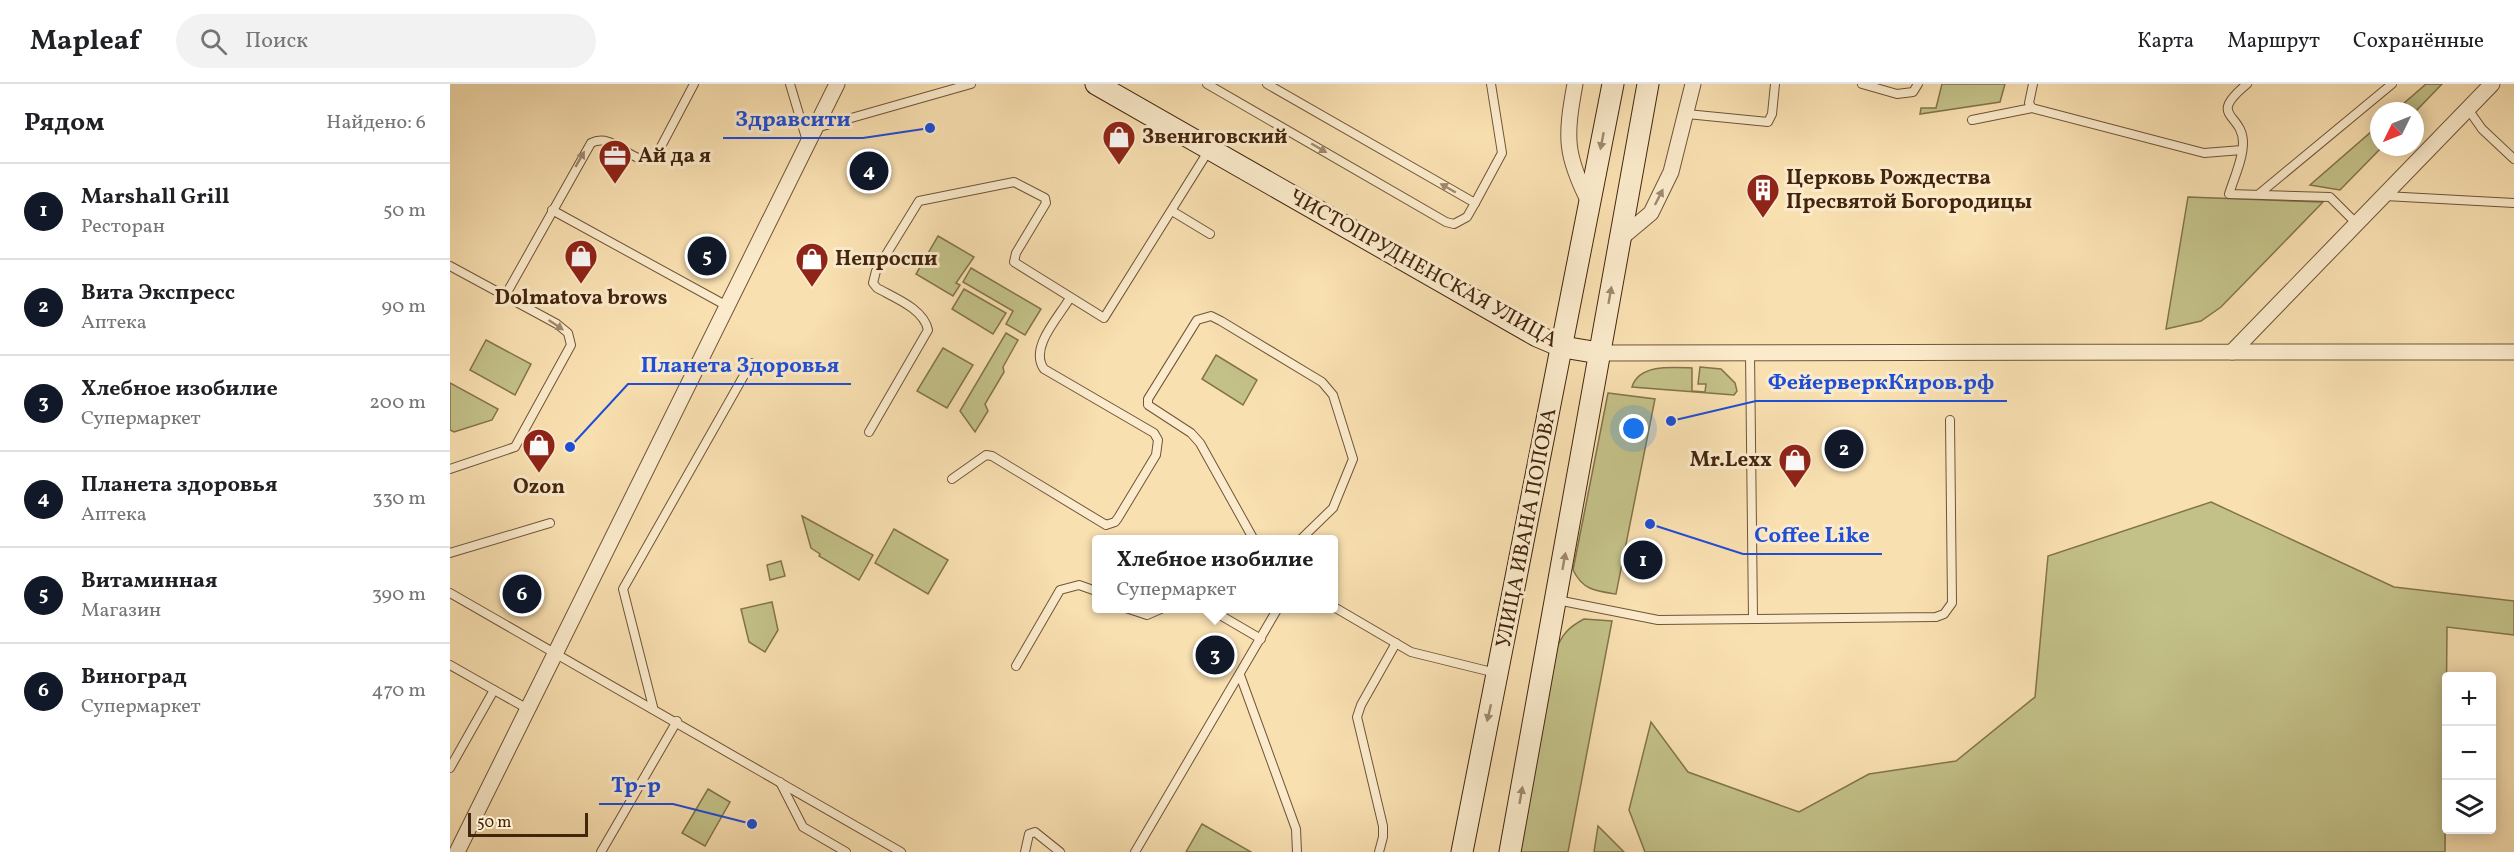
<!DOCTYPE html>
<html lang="ru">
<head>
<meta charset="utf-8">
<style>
	:root { --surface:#fff; --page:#f2f2f2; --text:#202124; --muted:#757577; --line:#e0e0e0; --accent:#111827 }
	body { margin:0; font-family:Vollkorn,serif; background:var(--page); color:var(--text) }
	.controls { position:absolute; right:18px; bottom:18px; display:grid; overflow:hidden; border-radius:6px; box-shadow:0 3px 15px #0003 }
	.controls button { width:54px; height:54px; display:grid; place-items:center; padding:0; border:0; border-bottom:2px solid var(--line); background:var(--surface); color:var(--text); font:30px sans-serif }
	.compass { position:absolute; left:1920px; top:18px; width:54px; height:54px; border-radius:50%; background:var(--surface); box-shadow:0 3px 15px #0003; rotate:227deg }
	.scale { position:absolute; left:18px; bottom:15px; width:120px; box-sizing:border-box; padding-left:6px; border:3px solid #43250e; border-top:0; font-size:16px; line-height:21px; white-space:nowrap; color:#43250e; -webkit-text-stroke:4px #fbebcc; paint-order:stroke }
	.you { position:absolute; left:1184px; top:345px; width:21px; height:21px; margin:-15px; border:4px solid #fff; border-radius:50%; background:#1a73e8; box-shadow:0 0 0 9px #1a73e833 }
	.badge { display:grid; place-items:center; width:39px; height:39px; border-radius:50%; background:var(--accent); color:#fff; font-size:20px; font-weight:700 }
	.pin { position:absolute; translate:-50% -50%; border:3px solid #fff; box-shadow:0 2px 6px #0006 }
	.popup { position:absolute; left:642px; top:451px; width:246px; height:78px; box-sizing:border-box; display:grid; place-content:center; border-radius:6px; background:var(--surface); filter:drop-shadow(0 2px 4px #0005); font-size:20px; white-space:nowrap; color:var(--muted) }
	.popup b { font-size:22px; color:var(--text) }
	.popup::after { content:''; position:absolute; left:50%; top:100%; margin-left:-12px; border:12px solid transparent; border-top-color:var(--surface) }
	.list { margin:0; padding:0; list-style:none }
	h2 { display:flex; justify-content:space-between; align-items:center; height:78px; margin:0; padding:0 24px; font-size:26px }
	h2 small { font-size:20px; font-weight:400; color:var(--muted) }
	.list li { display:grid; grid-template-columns:39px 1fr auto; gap:18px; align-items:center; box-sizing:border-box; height:96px; padding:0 24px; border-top:2px solid var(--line) }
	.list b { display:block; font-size:22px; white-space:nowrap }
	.list p { margin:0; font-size:20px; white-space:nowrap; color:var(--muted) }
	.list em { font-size:20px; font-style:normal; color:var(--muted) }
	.icon { flex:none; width:33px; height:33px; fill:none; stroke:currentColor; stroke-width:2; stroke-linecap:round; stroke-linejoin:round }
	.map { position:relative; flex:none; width:2064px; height:768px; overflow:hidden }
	header { display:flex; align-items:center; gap:36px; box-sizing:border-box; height:84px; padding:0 30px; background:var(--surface); border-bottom:2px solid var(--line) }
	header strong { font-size:28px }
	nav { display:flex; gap:33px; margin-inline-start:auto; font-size:21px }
	.search { width:420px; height:54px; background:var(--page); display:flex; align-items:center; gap:15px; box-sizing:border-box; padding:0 21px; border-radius:33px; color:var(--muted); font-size:22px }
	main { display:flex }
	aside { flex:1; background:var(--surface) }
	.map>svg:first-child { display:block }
	.green { fill:#c3c188; stroke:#83734b; stroke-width:1.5 }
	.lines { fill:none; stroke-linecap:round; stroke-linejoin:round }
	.service-casing { stroke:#705437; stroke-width:10 }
	.minor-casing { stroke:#705437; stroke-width:17 }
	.secondary-casing { stroke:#43250e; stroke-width:23 }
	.service { stroke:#fbebcc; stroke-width:8 }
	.minor { stroke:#fbebcc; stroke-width:15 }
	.secondary { stroke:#fbebcc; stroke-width:21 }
	.oneway { fill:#9f886d }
	.labels { text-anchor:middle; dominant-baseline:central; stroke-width:6; stroke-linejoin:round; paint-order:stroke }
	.poi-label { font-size:21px; font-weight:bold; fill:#43250e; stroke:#fbebcc; text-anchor:start }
	.street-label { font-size:21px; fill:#43250e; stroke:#fbebcc }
	.leader { fill:none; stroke:#1d4ed8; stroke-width:2 }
	.callout-dot { fill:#1d4ed8; stroke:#fbebcc; stroke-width:2 }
	.callout-label { font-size:22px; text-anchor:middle; font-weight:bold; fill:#1d4ed8; stroke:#fbebcc; stroke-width:6; stroke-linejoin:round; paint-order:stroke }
</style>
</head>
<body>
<header>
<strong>Mapleaf</strong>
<div class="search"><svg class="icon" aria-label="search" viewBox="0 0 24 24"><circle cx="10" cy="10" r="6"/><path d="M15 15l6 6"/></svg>Поиск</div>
<nav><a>Карта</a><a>Маршрут</a><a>Сохранённые</a></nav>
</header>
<main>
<aside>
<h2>Рядом<small>Найдено: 6</small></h2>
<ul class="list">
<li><span class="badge">1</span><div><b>Marshall Grill</b><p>Ресторан</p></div><em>50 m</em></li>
<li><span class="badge">2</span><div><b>Вита Экспресс</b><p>Аптека</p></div><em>90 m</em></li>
<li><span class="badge">3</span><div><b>Хлебное изобилие</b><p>Супермаркет</p></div><em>200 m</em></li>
<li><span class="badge">4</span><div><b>Планета здоровья</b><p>Аптека</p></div><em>330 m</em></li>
<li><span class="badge">5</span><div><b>Витаминная</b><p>Магазин</p></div><em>390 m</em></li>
<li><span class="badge">6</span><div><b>Виноград</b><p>Супермаркет</p></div><em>470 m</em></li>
</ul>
</aside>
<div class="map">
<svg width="2064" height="768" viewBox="0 0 2064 768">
	<rect width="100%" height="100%" fill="#f9e0b1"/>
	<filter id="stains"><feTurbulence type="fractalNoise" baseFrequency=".00333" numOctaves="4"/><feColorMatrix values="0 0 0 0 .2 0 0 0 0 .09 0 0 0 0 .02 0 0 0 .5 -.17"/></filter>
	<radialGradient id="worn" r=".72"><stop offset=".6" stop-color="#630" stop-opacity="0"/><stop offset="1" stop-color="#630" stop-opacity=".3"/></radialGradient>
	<g class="green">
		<path d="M1492,0H1555L1550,18L1470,30L1471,24H1486Z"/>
		<path d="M1976,0H1992L1965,28L1945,27Z"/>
		<path d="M1929,41V63H1932L1890,106L1860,101Z"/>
		<path d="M1738,113L1873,118L1771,223L1751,237L1716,245Z"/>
		<path d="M488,152L524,173L506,199L510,201L503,212L466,190Z"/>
		<path d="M521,184L591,225L575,251L556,240L563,227L513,198Z"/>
		<path d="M514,205L556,229L543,250L502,225Z"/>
		<path d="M556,249L568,256L553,283L554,288L535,320L538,327L525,348L510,327Z"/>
		<path d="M36,256L81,280L65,311L20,286Z"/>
		<path d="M493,264L523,281L497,324L467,307Z"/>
		<path d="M766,271L807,296L793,321L752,295Z"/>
		<path d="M1250,283L1271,285L1285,299L1287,307L1284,311L1182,303C1189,280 1222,283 1242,284V307L1255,308L1256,300H1248Z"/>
		<path d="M0,299L48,325L42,336L4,348L0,346Z"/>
		<path d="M1158,309L1205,315L1166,510C1145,507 1133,506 1123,486Z"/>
		<path d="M1761,418L1944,503L2064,517V551L1997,543L1995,768H1195L1179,726L1201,638L1238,688L1349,728L1419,690L1506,677L1585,613L1598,472Z"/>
		<path d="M352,432L423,471L409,496L369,472L370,470L361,464Z"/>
		<path d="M444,445L498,476L478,510L425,479Z"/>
		<path d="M331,477L335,492L320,496L317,481Z"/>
		<path d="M322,518L328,546L315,568L299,558L291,525Z"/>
		<path d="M1134,535L1162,537L1118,768H1068L1106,566C1112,550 1119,543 1134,535Z"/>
		<path d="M258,705L280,718L255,762L232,749Z"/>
		<path d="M752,740L801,768H736Z"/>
		<path d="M1148,742L1174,768H1144Z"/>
	</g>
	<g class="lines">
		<g class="service-casing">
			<g id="service">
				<path d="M340,0L357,57"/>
				<path d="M757,0L996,138L1004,140L1017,133L1025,119L817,0"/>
				<path d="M1412,0L1447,10L1463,8L1468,0"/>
				<path d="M1583,0L1579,19L1582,24L1754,69L1792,66"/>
				<path d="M1797,0C1756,34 1793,28 1793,59C1793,75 1784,94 1779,110L1880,113L1907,140"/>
				<path d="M2018,25L2032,45L2064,75"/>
				<path d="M1237,30L1318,38L1322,30L1325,0"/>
				<path d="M1522,36L1582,24"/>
				<path d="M366,44L521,0"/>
				<path d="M1809,110L1942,0"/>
				<path d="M1935,112L2064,119"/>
				<path d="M1025,119L1052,69L1041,0"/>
				<path d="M102,126L277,222"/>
				<path d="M722,127L760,150"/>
				<path d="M0,182L107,240L118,249L121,261L65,363L0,385"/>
				<path d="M55,212L141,59C165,47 182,84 205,74L244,0"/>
				<path d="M1300,269L1303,535"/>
				<path d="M419,348L478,246C474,225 445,214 427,204L423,199L426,187L469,117L564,98L595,114L596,119L566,169L564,178L654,234L759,66"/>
				<path d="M502,395L536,371L542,372L656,441L665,438L668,434L706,371L708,356L704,349L594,285C579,264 608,234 620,214"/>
				<path d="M804,456L750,359L741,349L698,321V315L747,236L761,232L771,237L872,298L883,311L903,375L883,424L850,456"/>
				<path d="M0,469L100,439"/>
				<path d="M0,509L451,768"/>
				<path d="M1107,516L1208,536L1486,533L1494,530L1502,519L1500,336"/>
				<path d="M884,523L961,568L1046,589"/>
				<path d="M676,524L697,531L713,524"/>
				<path d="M758,524L811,555"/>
				<path d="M0,581L44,606"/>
				<path d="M566,582L610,506L629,501L646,507"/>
				<path d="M790,591L846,745L847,768"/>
				<path d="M203,623L173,505L301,279"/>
				<path d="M0,684L44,606L78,625"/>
				<path d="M330,698L353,743L396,768"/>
				<path d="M151,768L227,637"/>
				<path d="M575,768L579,750L585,748L610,768"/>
				<path d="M685,768L828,524"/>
				<path d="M929,768L933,753V742L907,633L911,621L946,559"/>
			</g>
		</g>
		<g class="minor-casing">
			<g id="minor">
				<path d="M1125,0C1115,54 1115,71 1140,120"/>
				<path d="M1170,155L1201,129L1221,88L1243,0"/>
				<path d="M1782,268H2064"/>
				<path d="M1149,269L1782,268L2042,0"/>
				<path d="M7,768L387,0"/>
			</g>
		</g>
		<g class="secondary-casing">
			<g id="secondary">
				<path d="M646,0L1087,252L1113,263L1149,269"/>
				<path d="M1012,768L1163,0"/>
				<path d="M1060,768L1198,0"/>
			</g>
		</g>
		<use href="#service" class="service"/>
		<use href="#minor" class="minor"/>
		<use href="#secondary" class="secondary"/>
	</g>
	<defs><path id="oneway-solid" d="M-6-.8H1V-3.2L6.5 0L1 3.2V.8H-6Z" transform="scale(1.5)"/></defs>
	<g class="oneway">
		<use href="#oneway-solid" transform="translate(1152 57) rotate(101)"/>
		<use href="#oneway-solid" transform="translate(869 64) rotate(30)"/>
		<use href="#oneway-solid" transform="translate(130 75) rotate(-60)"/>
		<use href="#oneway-solid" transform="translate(998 104) rotate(-150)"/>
		<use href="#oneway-solid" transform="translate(1209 113) rotate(-63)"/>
		<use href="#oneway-solid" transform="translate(1160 211) rotate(-80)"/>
		<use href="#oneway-solid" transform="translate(106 241) rotate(34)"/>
		<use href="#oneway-solid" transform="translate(1114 477) rotate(-80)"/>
		<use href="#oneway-solid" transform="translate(1039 629) rotate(103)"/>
		<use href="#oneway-solid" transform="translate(1071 711) rotate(-80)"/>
	</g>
	<defs>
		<g id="shop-pin" transform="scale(1.725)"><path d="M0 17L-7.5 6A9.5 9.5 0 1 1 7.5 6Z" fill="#8f2418" stroke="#fbebcc"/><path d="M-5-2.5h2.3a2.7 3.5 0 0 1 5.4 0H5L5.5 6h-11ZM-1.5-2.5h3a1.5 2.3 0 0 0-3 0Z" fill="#fff"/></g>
		<g id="office-pin" transform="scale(1.725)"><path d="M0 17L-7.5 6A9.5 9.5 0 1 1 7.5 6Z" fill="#8f2418" stroke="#fbebcc"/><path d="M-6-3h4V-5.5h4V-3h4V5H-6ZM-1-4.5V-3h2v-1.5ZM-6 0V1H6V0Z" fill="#fff"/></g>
		<g id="building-pin" transform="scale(1.725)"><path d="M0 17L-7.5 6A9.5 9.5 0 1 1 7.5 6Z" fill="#8f2418" stroke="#fbebcc"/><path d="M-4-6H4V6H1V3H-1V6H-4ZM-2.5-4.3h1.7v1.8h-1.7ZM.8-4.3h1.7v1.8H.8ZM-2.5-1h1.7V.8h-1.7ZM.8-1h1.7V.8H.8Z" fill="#fff"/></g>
	</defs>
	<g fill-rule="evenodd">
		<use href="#shop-pin" x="669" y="53"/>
		<use href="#office-pin" x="165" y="72"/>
		<use href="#building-pin" x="1313" y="106"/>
		<use href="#shop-pin" x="131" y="172"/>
		<use href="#shop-pin" x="362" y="175"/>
		<use href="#shop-pin" x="89" y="361"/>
		<use href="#shop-pin" x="1345" y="376"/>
	</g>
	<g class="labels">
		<g class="poi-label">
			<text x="692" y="53">Звениговский</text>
			<text x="188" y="72">Ай да я</text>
			<text x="1336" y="94">Церковь Рождества<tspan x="1336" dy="24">Пресвятой Богородицы</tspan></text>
			<text x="385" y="175">Непроспи</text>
			<text x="131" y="214" text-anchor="middle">Dolmatova brows</text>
			<text x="1322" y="376" text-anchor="end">Mr.Lexx</text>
			<text x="89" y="403" text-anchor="middle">Ozon</text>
		</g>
		<g class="street-label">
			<text transform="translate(973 185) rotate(29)">ЧИСТОПРУДНЕНСКАЯ УЛИЦА</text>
			<text transform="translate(1077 444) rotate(-79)">УЛИЦА ИВАНА ПОПОВА</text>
		</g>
	</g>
	<path class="leader" d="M480 44L413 54H273M120 363L178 300H401M1221 337L1306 317H1557M1200 440L1293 470H1432M302 740L223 720H149"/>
	<g class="callout-dot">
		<circle cx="480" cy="44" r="6"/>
		<circle cx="120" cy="363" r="6"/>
		<circle cx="1221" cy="337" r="6"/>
		<circle cx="1200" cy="440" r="6"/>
		<circle cx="302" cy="740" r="6"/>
	</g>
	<g class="callout-label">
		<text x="343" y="42">Здравсити</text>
		<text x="290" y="288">Планета Здоровья</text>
		<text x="1431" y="305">ФейерверкКиров.рф</text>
		<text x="1362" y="458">Coffee Like</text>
		<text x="186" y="708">Тр-р</text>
	</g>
	<rect width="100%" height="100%" filter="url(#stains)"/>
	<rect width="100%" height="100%" fill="url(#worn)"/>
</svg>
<div class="controls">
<button>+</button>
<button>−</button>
<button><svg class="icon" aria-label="layers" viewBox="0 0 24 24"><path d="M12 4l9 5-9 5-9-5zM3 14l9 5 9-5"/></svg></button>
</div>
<svg class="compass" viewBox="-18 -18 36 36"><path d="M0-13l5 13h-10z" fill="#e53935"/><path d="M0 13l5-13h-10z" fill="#757577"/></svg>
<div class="scale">50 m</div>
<div class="you"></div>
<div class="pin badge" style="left:1193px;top:476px">1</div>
<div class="pin badge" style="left:1394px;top:365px">2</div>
<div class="pin badge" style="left:765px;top:571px">3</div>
<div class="popup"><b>Хлебное изобилие</b>Супермаркет</div>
<div class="pin badge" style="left:419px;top:87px">4</div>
<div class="pin badge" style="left:257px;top:172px">5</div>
<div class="pin badge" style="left:72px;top:510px">6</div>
</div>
</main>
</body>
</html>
